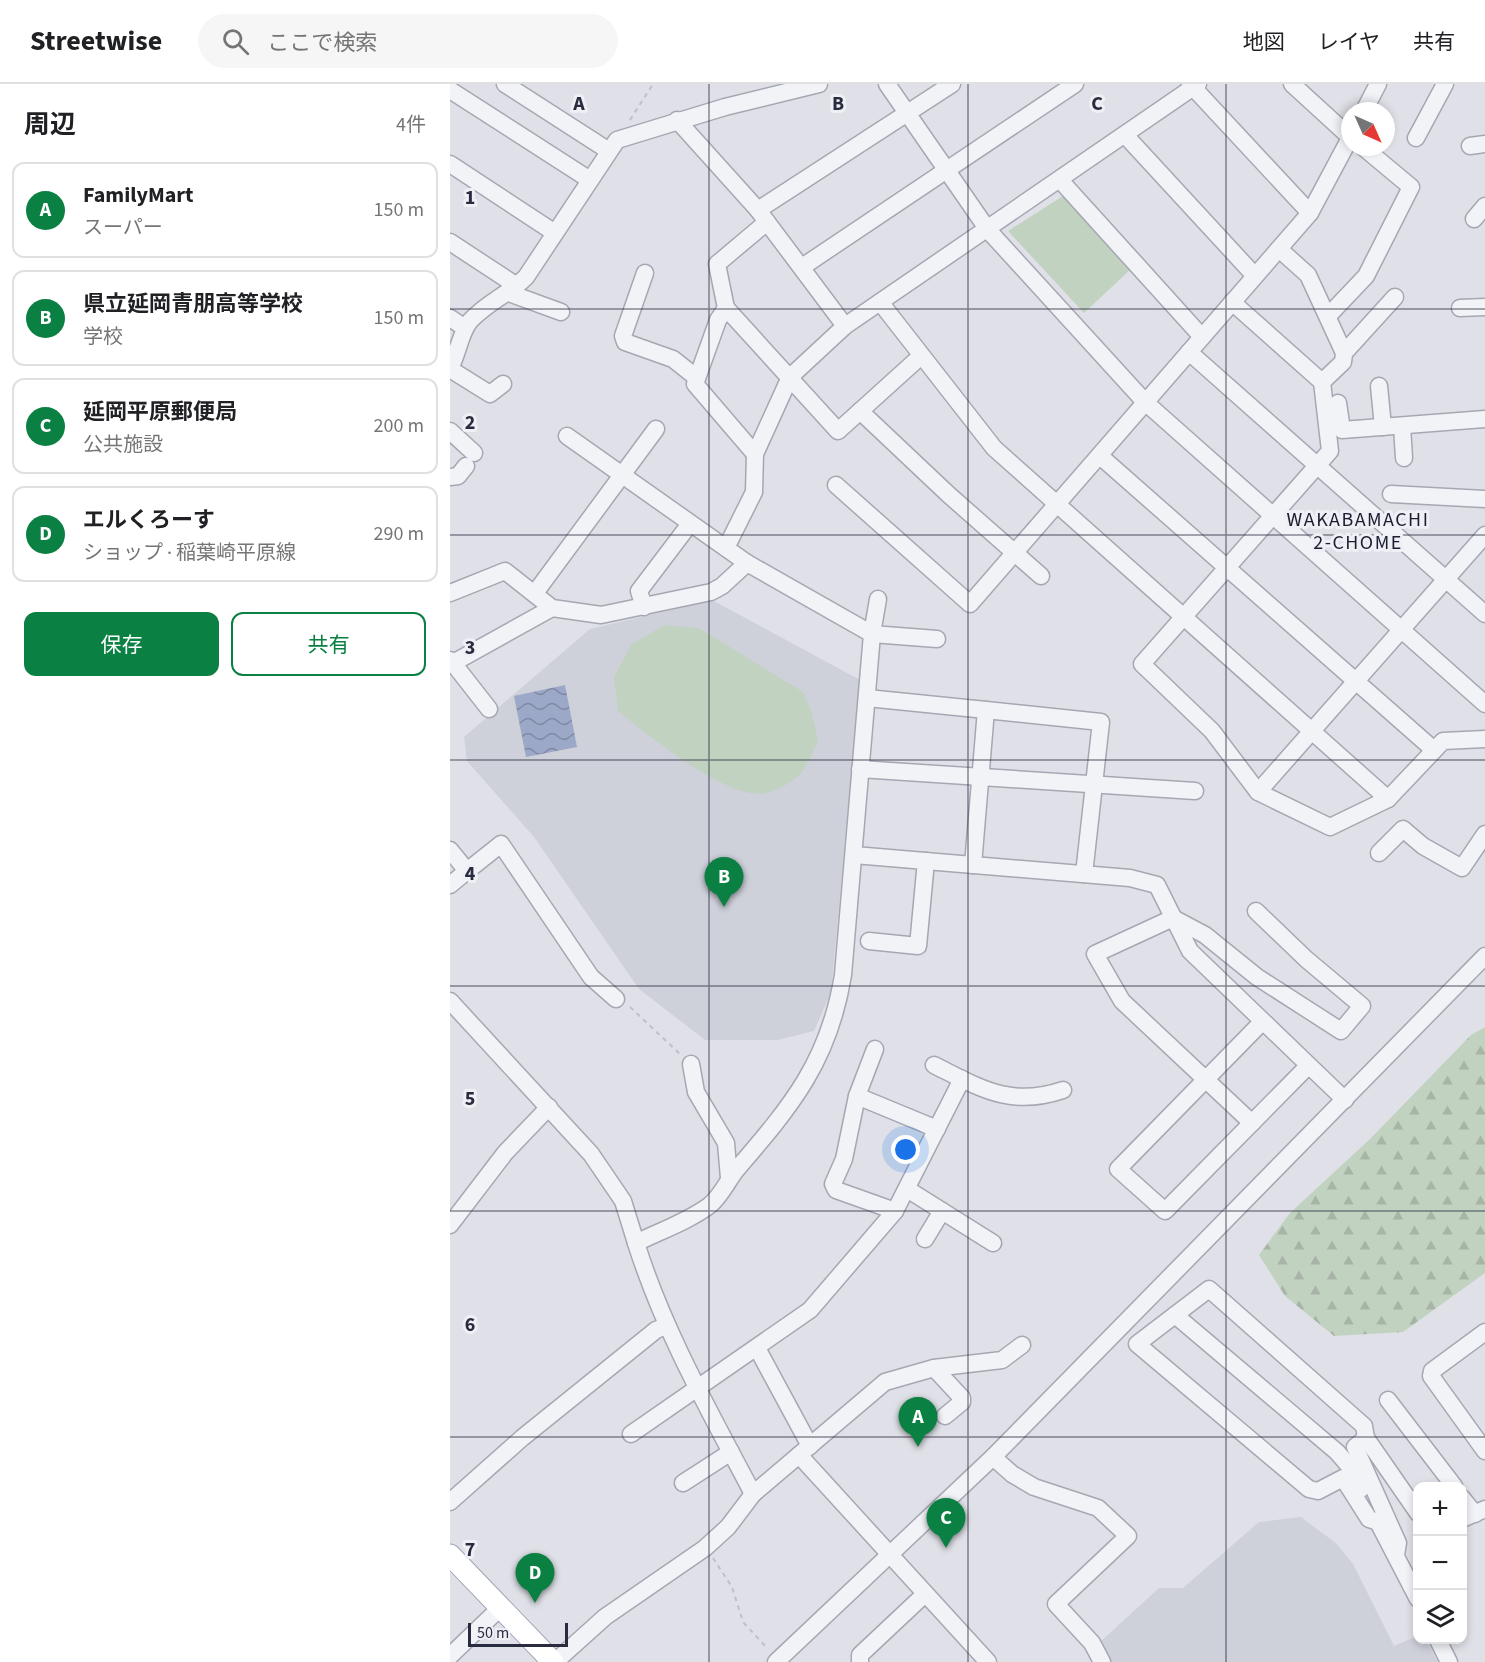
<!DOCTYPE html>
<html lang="ja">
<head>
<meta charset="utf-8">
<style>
	:root { --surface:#fff; --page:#f6f6f6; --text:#202124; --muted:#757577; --line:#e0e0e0; --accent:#0b8043 }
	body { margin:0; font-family:"Source Sans 3","Noto Sans JP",sans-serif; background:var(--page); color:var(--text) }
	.controls { position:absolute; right:18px; bottom:18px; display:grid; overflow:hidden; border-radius:12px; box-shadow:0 3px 9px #0003 }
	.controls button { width:54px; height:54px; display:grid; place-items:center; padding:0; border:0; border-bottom:2px solid var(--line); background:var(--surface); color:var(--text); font:30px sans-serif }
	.compass { position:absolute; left:891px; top:18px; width:54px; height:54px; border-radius:50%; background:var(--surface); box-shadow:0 3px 9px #0003; rotate:135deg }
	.scale { position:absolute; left:18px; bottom:15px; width:100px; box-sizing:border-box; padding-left:6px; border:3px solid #292c3f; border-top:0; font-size:16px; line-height:21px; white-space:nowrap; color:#292c3f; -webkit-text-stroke:4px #eff0f6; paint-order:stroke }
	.you { position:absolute; left:456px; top:1066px; width:21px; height:21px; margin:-15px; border:4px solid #fff; border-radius:50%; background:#1a73e8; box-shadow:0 0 0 9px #1a73e833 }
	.badge { display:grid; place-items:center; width:39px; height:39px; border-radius:50%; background:var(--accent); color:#fff; font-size:20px; font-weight:700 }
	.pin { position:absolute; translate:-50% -50px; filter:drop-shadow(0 2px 3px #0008) }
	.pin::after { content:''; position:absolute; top:32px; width:21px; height:18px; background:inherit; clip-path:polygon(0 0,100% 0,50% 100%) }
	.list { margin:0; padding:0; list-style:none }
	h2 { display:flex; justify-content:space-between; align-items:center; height:78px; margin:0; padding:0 24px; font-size:26px }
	h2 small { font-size:20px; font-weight:400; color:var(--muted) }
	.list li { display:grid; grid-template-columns:39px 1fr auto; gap:18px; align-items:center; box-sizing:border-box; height:96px; margin:0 12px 12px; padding:0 12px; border:2px solid var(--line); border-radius:12px }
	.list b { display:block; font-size:22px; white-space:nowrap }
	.list p { margin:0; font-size:20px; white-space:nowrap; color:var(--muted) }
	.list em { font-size:20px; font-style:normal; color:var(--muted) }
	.actions { display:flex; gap:12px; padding:18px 24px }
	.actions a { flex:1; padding:14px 0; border:2px solid var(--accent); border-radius:12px; text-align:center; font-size:21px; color:var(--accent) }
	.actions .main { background:var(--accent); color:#fff }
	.icon { flex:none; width:33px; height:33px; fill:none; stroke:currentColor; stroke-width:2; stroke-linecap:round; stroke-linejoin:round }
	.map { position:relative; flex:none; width:1035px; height:1578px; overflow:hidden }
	header { display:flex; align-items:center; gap:36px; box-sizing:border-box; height:84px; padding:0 30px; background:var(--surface); border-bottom:2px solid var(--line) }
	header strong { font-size:28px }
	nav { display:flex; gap:33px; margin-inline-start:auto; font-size:21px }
	.search { width:420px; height:54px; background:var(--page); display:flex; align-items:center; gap:15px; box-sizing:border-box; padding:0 21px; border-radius:33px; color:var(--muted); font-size:22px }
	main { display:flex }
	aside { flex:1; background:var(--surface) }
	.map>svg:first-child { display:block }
	.built { fill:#ced0da }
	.green { fill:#c2d2c1 }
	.forest { fill:url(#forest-firs) }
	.water { fill:url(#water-waves) }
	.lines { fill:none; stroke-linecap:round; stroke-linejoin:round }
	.minor-casing { stroke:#a5a7b2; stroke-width:19 }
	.major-casing { stroke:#9fa3b3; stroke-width:23 }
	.path { stroke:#bebfc7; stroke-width:2; stroke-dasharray:4.5 4.5; stroke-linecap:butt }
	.minor { stroke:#f2f3f7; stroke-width:16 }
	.major { stroke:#fff; stroke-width:21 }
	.grid { fill:none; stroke:#292c3f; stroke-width:1.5; stroke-opacity:0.55 }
	.labels { text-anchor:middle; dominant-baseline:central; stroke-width:6; stroke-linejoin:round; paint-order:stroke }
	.neighbourhood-label { font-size:20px; letter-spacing:1.5px; fill:#1b1e30; stroke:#eff0f6 }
	.grid-label { font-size:20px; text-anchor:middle; font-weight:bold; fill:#292c3f; stroke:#eff0f6; stroke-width:6; stroke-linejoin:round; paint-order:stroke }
</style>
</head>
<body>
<header>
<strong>Streetwise</strong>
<div class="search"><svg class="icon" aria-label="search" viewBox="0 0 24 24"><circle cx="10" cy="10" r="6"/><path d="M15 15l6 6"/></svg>ここで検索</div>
<nav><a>地図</a><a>レイヤ</a><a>共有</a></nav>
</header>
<main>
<aside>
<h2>周辺<small>4件</small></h2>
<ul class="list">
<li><span class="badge">A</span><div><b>FamilyMart</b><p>スーパー</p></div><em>150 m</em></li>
<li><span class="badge">B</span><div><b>県立延岡青朋高等学校</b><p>学校</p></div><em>150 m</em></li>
<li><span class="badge">C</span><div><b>延岡平原郵便局</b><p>公共施設</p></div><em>200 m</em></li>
<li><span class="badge">D</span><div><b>エルくろーす</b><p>ショップ · 稲葉崎平原線</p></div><em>290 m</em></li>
</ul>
<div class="actions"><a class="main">保存</a><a>共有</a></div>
</aside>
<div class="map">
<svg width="1035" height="1578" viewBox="0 0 1035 1578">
	<defs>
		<pattern id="forest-firs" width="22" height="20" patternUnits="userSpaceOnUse" patternTransform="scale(1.5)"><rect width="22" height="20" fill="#c2d2c1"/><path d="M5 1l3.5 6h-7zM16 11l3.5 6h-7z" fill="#a7b4a7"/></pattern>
		<pattern id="water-waves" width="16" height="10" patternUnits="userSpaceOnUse" patternTransform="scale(1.5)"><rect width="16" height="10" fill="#9ca8c7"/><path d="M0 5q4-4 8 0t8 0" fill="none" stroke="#7f89a3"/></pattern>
	</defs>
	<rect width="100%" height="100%" fill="#e0e1e8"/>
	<g class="built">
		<path d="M262,516L410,596L381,908L364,947L328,956H255L189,905L84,753L17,677L14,653L140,545Z"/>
		<path d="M851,1433L887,1460L903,1480L944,1562L967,1552L968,1556H976L988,1578H658L649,1559L709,1504H733L809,1438Z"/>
	</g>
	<g class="green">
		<path d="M616,110L682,184L634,229L558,147Z"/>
		<path d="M214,541L249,544L353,608L362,629L368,658C362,668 356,686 347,693C338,701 322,709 310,710C272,711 198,651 168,627L164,593L181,561Z"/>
	</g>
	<path class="forest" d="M1035,943V1189L953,1248L884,1252L835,1212L809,1171L840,1129L920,1055L1021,951Z"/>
	<path class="water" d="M115,601L127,663L76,673L64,612Z"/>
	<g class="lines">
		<g class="minor-casing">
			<g id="minor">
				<path d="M55,0L159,67"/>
				<path d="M437,0L538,146L695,318L1035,620"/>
				<path d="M740,0L860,129"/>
				<path d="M842,0L900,53"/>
				<path d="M0,6L140,96"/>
				<path d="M914,27L928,0"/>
				<path d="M227,36L308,126L395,242"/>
				<path d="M675,51L805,192"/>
				<path d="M966,54L995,0"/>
				<path d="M1020,62L1035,60"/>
				<path d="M0,80L105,149"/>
				<path d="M610,96L752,253"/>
				<path d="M308,126L502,0"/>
				<path d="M1024,135L1035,122"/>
				<path d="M0,158L67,202"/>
				<path d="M829,165L858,191L894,269L893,278L872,298L880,367L692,580L762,647L808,708L880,743L938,715L993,657L1035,655"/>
				<path d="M352,183L625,0"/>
				<path d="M195,189L173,252L175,258L223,275L247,294"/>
				<path d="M59,209L111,228"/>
				<path d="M430,218L544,364L938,715"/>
				<path d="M782,218L872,298"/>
				<path d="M276,224L388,347L471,272"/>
				<path d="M1010,224L1035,223"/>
				<path d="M878,232L916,192L961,103L913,63"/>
				<path d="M0,234L15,244"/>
				<path d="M739,268L1035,530"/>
				<path d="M894,269L945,213"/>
				<path d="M0,284C8,270 10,249 20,237C36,219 59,210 76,193L167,56L275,23L369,0"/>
				<path d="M0,285L40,310L53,300"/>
				<path d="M929,302L933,343"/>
				<path d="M888,319L892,346L1035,335"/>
				<path d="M410,327L499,411L591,492"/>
				<path d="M952,342L954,374"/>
				<path d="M0,347L24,369"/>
				<path d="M117,352L297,479"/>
				<path d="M305,370L245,300L268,236L276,224L267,180L317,138"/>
				<path d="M650,372L984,666"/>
				<path d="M0,393L8,392L16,382"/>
				<path d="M386,401L520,520L860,129L900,54"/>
				<path d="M941,410L1035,415"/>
				<path d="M276,464L304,408L305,370L340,293L395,242L748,0"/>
				<path d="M0,509L55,487L102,524L151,531L261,508L272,502L297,479L422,550L393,891C379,977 342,1021 287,1085C278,1096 271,1112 260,1121C239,1137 210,1147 186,1159L173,1117L141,1070L0,917"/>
				<path d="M85,509L206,345"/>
				<path d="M428,515L422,550L487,555"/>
				<path d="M194,523L189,507L239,441"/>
				<path d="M0,576L3,579L102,524"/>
				<path d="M3,579L39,625"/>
				<path d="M417,614L536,626"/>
				<path d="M410,685L745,707"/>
				<path d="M808,708L1035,451"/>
				<path d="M0,766L17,787L0,801"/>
				<path d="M929,769L953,745L973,762L1012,784L1035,750"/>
				<path d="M404,771L680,794L707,801L740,867L895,1016"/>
				<path d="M523,781L536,626L651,638L634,790"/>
				<path d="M17,787L51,760L141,893L166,915"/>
				<path d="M419,857L468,862L476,777"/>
				<path d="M812,938L668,1085L715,1127L858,982"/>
				<path d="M425,965L407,1012L394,1075L383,1100L386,1106L445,1127"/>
				<path d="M241,980L246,1008L276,1059L279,1094"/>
				<path d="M484,981C530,1004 560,1024 613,1006"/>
				<path d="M407,1012L487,1045"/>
				<path d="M802,1039L672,917L645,870L723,834L755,851L807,893L891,947L912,922L856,875L806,827"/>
				<path d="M457,1105L543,1159"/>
				<path d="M0,1141L55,1069L99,1023"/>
				<path d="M475,1155L492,1127"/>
				<path d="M186,1159C214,1248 260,1328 303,1410L349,1371"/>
				<path d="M725,1231L887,1368L900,1383L911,1405"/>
				<path d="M1035,1248L982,1287L981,1292L1035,1367"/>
				<path d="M307,1264L360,1362"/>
				<path d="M484,1284L512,1314V1318L495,1332"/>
				<path d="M938,1316L1004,1402"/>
				<path d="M181,1350L360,1226L445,1127L512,995"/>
				<path d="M916,1354L968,1429"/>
				<path d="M543,1373L562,1390L584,1403L648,1424L678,1452L606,1520L642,1559L652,1578"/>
				<path d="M233,1399L281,1368"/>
				<path d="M1012,1414L1025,1430"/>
				<path d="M0,1418L72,1354L206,1246L216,1242"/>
				<path d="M1012,1435L1035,1425"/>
				<path d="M946,1471L948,1459L905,1363L916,1354L914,1342L759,1205L687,1260L859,1405L868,1407L893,1394L919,1435L928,1438L968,1515"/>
				<path d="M988,1556L999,1578"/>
				<path d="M0,1572L51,1523"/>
				<path d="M105,1578L155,1533L255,1464L278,1443L303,1410"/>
				<path d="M326,1578L543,1373L1035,872"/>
				<path d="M410,1578V1571L475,1510"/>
				<path d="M538,1578L349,1371L435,1298L484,1284L552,1276L572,1261"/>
			</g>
		</g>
		<g class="major-casing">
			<path id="major" d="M0,1471L103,1578"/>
		</g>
		<g class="path">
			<path d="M180,36L203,0"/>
			<path d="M180,923L230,970"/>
			<path d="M263,1474L282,1503L293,1538L318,1565"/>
		</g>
		<use href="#minor" class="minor"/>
		<use href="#major" class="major"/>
	</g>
	<path class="grid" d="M259,0V1578M518,0V1578M776,0V1578M0,225H1035M0,451H1035M0,676H1035M0,902H1035M0,1127H1035M0,1353H1035"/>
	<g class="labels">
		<g class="neighbourhood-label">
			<text x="908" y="436">WAKABAMACHI<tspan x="908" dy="23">2-CHOME</tspan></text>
		</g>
	</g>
	<g class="grid-label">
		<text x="129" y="26">A</text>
		<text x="388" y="26">B</text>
		<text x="647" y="26">C</text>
		<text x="20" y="120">1</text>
		<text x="20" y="345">2</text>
		<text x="20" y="570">3</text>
		<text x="20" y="796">4</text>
		<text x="20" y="1021">5</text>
		<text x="20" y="1247">6</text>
		<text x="20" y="1472">7</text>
	</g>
</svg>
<div class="controls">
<button>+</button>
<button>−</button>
<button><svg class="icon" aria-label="layers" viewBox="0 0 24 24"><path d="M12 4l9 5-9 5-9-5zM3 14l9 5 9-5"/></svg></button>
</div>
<svg class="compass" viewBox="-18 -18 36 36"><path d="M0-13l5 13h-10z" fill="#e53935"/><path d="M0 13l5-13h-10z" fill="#757577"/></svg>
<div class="scale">50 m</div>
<div class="you"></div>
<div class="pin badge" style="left:468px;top:1363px">A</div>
<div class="pin badge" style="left:274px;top:823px">B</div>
<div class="pin badge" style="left:496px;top:1464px">C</div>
<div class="pin badge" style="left:85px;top:1519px">D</div>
</div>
</main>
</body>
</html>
